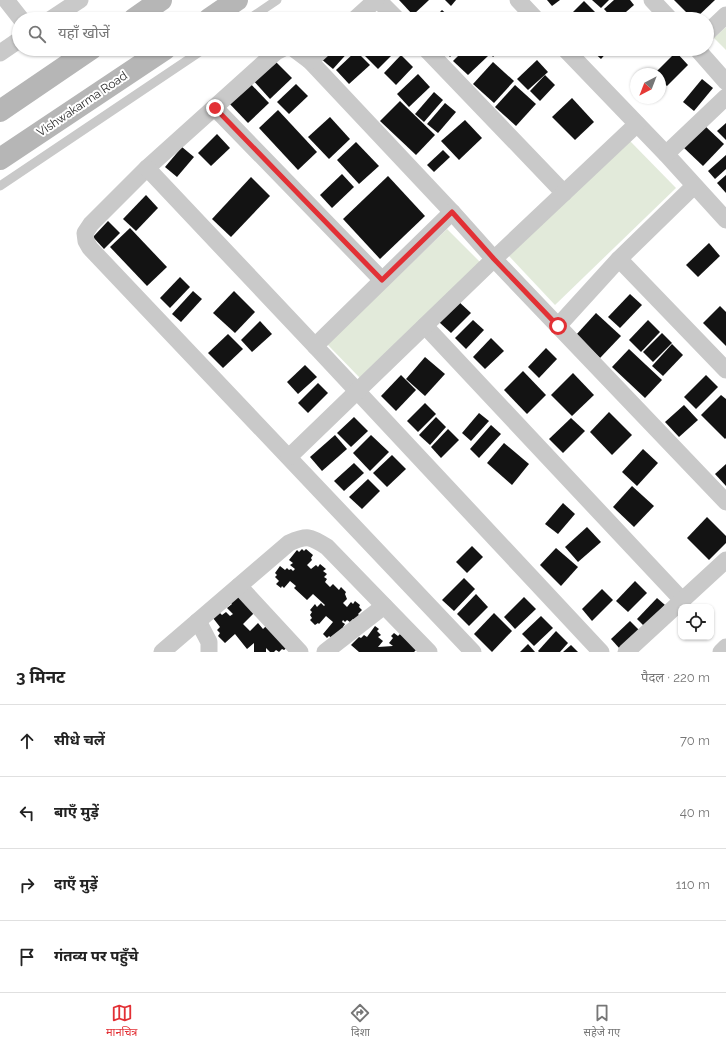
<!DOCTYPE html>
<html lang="hi">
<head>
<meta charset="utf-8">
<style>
	:root { --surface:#fff; --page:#f2f2f2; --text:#222; --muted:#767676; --line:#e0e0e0; --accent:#e23035 }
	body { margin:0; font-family:Raleway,"Noto Sans Devanagari",sans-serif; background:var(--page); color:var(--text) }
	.controls { position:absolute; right:12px; bottom:12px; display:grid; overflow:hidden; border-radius:8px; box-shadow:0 1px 3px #0004 }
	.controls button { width:36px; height:36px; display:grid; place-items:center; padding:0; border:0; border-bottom:1px solid var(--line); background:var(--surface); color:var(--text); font:20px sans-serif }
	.compass { position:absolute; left:630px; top:68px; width:36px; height:36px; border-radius:50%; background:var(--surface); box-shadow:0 1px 3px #0004; rotate:222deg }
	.stop { position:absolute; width:12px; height:12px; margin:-9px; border:3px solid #e23035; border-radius:50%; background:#fff }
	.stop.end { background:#e23035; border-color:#fff; box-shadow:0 1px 4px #0008 }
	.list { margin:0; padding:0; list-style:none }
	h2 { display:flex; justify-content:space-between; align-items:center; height:52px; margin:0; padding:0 16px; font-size:17px }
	h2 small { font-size:13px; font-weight:400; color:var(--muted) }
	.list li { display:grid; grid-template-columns:26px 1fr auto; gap:12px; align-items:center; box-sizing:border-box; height:72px; padding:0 16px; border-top:1px solid var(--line) }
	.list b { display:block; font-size:15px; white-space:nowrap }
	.list em { font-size:13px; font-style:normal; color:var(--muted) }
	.icon { flex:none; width:22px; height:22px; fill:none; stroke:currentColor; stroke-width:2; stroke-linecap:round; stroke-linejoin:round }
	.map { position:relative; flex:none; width:726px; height:652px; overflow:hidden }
	.search { position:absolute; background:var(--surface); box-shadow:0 1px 3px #0004; left:12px; right:12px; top:12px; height:44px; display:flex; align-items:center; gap:10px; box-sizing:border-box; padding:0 14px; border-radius:22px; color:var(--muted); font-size:15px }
	.sheet { height:340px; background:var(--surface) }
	nav { display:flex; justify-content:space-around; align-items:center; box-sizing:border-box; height:56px; border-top:1px solid var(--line); background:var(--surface); font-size:11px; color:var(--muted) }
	nav a { display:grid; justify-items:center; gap:2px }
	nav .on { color:var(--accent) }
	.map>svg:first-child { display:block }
	.green { fill:#e2eada }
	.building { fill:#131313 }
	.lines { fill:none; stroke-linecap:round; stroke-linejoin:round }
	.lane { stroke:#c9c9c9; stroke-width:9 }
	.street { stroke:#c9c9c9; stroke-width:17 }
	.secondary { stroke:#b6b6b6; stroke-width:22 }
	.route { stroke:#e23035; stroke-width:5 }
	.labels { text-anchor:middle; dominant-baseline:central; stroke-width:4; stroke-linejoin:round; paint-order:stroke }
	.street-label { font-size:12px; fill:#2c2c2c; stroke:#fff }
</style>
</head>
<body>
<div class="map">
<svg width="726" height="652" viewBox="0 0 726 652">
	<rect width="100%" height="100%" fill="#fff"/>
	<g class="green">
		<path d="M726,27V50L714,38Z"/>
		<path d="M629,140L676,188L555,305L509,256Z"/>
		<path d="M447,229L480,262L360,378L327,344Z"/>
	</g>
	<g class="building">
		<path d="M399,0H429L413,15Z"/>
		<path d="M445,0H456L451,6Z"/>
		<path d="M547,0H560L552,6Z"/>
		<path d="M592,0H609L601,8Z"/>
		<path d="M614,0H630L634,5L618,19H613L604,9Z"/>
		<path d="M674,0H715L695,19H693Z"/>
		<path d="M584,1L597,14L592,19H566Z"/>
		<path d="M442,10L452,19H433Z"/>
		<path d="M327,49H351L333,69L320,58Z"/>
		<path d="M358,49H398L378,69Z"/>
		<path d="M442,49H458L450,57Z"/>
		<path d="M465,49H481L488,56L468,75L453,61Z"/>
		<path d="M486,49H502L493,57Z"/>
		<path d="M590,49H610L601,59Z"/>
		<path d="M356,51L370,65L349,84L336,70Z"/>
		<path d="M676,52L688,65L667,86L660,80V74H654Z"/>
		<path d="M401,55L413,67L396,85L384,73Z"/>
		<path d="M273,59L292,78L270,99L252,79Z"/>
		<path d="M537,60L548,72L528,90L517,79Z"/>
		<path d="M493,62L514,81L494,103L473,84Z"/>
		<path d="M418,74L430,87L409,107L397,94Z"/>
		<path d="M545,75L555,85L540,101L530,91Z"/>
		<path d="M702,79L713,88L694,111L683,102Z"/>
		<path d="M248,81L269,103L248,123L227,101Z"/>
		<path d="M296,84L308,96L289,114L277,102Z"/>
		<path d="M515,85L536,104L516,126L495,107Z"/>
		<path d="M434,92L443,100L424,122L415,114Z"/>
		<path d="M572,98L594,122L575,140L552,117Z"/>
		<path d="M400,101L435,135L416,155L380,121Z"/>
		<path d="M445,103L456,112L438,133L427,124Z"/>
		<path d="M278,110L317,152L298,170L259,128Z"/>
		<path d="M330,117L350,139L329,159L308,137Z"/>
		<path d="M465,120L482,138L459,160L441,141Z"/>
		<path d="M726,123V140L717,131Z"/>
		<path d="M704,125L724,144L703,166L683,147Z"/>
		<path d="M217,134L230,148L211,166L198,153Z"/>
		<path d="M356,142L379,166L359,184L337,160Z"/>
		<path d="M182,147L194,157L177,177L165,167Z"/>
		<path d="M443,150L450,157L434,172L427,165Z"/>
		<path d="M726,155V169L715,179L708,171Z"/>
		<path d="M342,174L354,187L332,208L320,195Z"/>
		<path d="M726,175V193L717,183Z"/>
		<path d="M388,176L425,216L380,259L343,219Z"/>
		<path d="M251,177L270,196L231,237L212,219Z"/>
		<path d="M146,195L158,208L136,231L123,219Z"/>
		<path d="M108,221L120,233L104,249L93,237Z"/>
		<path d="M130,228L167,267L147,286L110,247Z"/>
		<path d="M709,243L720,256L698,277L686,265Z"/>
		<path d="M180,277L190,287L170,308L160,298Z"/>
		<path d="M193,291L202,299L181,322L172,314Z"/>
		<path d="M234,291L255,312L235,333L213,313Z"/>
		<path d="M630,294L642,305L620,328L608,317Z"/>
		<path d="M458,301L471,313L451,333L439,322Z"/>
		<path d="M720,306L726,312V346L703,323Z"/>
		<path d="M596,313L621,336L600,358L576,335Z"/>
		<path d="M473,320L484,330L466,349L455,338Z"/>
		<path d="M648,320L660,332L641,352L629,340Z"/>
		<path d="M260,321L272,334L252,352L241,340Z"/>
		<path d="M662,333L672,343L653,362L643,352Z"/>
		<path d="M228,334L243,349L223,368L208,353Z"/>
		<path d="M491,338L504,351L485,369L473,357Z"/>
		<path d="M672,344L683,355L663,376L652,366Z"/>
		<path d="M546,348L557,359L539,378L528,367Z"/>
		<path d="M629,349L662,380L645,398L612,367Z"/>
		<path d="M425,357L445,374L425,396L406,379Z"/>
		<path d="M305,365L317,377L298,394L287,382Z"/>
		<path d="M523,371L546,395L527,414L504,390Z"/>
		<path d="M573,373L594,395L572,416L551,395Z"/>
		<path d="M401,375L416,390L396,411L381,396Z"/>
		<path d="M706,375L718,387L696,409L684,397Z"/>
		<path d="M318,383L328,393L308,413L298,403Z"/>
		<path d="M721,395L726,399V438L725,439L701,415Z"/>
		<path d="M425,403L436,414L418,432L407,421Z"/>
		<path d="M684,405L698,420L679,437L665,422Z"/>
		<path d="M609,412L632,435L612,455L590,432Z"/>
		<path d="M479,413L489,421L471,441L462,433Z"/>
		<path d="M354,417L368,431L351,447L337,433Z"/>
		<path d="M436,417L446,427L430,445L419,435Z"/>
		<path d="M571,418L585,431L563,453L549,439Z"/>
		<path d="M491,425L501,434L479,458L470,449Z"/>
		<path d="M448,429L459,440L441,458L431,447Z"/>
		<path d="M335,435L347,449L322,471L310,457Z"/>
		<path d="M371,435L389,452L370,471L353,453Z"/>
		<path d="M504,443L529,464L512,485L487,463Z"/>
		<path d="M643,449L658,463L637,486L622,472Z"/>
		<path d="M392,455L406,469L387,487L373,473Z"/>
		<path d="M354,463L364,473L344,491L334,481Z"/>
		<path d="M726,464V486L715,474Z"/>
		<path d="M368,479L380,491L362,509L349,497Z"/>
		<path d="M632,486L654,506L634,527L613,507Z"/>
		<path d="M563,503L575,514L558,534L545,524Z"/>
		<path d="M707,517L726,536V543L709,560L687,538Z"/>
		<path d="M587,527L601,542L578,562L565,547Z"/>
		<path d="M472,546L483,557L467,573L456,562Z"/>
		<path d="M556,548L578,567L561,586L540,565Z"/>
		<path d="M302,549L304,551L306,549L313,555L311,558L312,560L307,565L311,569L316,565L318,567L320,564L326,569L323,571L327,574L324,577L327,579L325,582L330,587L333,584L339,590L341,587L346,592L345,594L347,599L343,603L347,607L351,602L353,604L355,601L360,605L359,607L362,610L358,614L360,616L356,621L353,619L350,622L347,620L345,622L343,620L342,622L345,624L343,627L345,629L333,639L329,636L327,638L323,634L333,622L326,616L319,624L318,623L315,625L310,620L312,618L310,615L312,612L310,610L315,604L317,607L321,603L324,606L325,605L313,594L307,600L294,588L296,586L290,581L284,588L282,586L281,588L276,584L279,581L275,577L277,575L275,573L280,566L285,570L287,568L289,570L291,569L293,571L295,569L290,565L293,563L289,560L297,550L299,552Z"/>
		<path d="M464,578L475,589L454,611L442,600Z"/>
		<path d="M635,581L647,593L628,612L616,601Z"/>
		<path d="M602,589L613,600L592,621L582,609Z"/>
		<path d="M476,594L488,607L469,626L457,614Z"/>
		<path d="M237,595L256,611L243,624L250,631L258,623L263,629L270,622L288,647L284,650L282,649L279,652L276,650L274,652H270L266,648V652H254V643L247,649L235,634L225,643L218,636L220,633L217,630L220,627L213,618L219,612L222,615L226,612L230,616L233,614L227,608L232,604L230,602Z"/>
		<path d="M524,597L536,609L515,629L504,617Z"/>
		<path d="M657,598L665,605L645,627L637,619Z"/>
		<path d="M494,613L512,631L492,652L474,634Z"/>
		<path d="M541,616L553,628L534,646L522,634Z"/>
		<path d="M630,621L639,630L620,649L611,639Z"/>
		<path d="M375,626L379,629L377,631L381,635L378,637L383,641L378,647L393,646L389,643L393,638L391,636L394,633L398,636L400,634L419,647L414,652H359L351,645L359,637L361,638L364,635L367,637Z"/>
		<path d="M556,631L568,643L560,652H539L538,651Z"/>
		<path d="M528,644L535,652H520Z"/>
		<path d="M571,645L578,652H563Z"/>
	</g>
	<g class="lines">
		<g class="lane">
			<path d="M249,19L277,0"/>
			<path d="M0,186L204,49"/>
		</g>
		<g class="street">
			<path d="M6,0L21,19"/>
			<path d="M378,0L397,19"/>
			<path d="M518,0L536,19"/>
			<path d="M652,0L670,19"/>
			<path d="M51,19L80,0"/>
			<path d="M355,19L376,0"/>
			<path d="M707,33L726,15"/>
			<path d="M282,49L276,52L147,168L91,224L85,233L86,241L90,248L473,652"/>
			<path d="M294,49L310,61L452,212L494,259L726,502"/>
			<path d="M426,49L564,193"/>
			<path d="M565,49L666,154L726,220"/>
			<path d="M697,49L726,82"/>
			<path d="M0,53L19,40"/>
			<path d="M310,61L323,49"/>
			<path d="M215,108L382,280"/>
			<path d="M666,154L726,97"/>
			<path d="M147,168L315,346L601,652"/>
			<path d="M619,259L726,370"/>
			<path d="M425,326L682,600"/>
			<path d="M558,326L619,259L694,186"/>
			<path d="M315,346L452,212"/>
			<path d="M289,457L494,259L637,124"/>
			<path d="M239,586L300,652"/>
			<path d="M198,621L209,642V652"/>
			<path d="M162,652L289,543C307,535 310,536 327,547L429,652"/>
			<path d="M325,652L384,606"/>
			<path d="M626,652L726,560"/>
			<path d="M721,652L726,647"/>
		</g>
		<g class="secondary">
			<path d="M134,19L161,0"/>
			<path d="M209,19L237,0"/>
			<path d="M0,111L91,49"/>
			<path d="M0,159L165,49"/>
		</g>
	</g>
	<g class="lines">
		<path class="route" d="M215,108L382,280L452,212L494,259L558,326"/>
	</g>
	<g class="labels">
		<g class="street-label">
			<text transform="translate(82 104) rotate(-34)">Vishwakarma Road</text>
		</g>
	</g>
</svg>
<div class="controls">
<button><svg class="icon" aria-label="locate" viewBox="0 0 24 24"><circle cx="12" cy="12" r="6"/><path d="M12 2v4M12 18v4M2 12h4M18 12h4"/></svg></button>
</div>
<svg class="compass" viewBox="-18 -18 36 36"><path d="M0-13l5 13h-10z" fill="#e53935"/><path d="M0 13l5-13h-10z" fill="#767676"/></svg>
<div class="stop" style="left:558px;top:326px"></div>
<div class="stop end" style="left:215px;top:108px"></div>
<div class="search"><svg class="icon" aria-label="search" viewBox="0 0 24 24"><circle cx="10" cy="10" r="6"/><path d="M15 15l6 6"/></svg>यहाँ खोजें</div>
</div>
<section class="sheet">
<h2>3 मिनट<small>पैदल · 220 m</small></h2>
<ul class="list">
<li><svg class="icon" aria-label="ahead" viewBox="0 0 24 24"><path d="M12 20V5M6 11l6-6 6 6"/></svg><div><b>सीधे चलें</b></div><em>70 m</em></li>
<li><svg class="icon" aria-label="left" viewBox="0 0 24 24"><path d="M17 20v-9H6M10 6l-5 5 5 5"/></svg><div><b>बाएँ मुड़ें</b></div><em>40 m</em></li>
<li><svg class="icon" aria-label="right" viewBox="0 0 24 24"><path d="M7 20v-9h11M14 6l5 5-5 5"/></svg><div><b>दाएँ मुड़ें</b></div><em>110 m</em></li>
<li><svg class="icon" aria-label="arrive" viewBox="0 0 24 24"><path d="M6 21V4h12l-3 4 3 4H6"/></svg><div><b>गंतव्य पर पहुँचे</b></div></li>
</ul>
</section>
<nav>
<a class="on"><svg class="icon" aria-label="map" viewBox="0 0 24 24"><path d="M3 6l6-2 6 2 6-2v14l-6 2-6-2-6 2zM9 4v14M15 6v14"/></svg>मानचित्र</a>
<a><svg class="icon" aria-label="directions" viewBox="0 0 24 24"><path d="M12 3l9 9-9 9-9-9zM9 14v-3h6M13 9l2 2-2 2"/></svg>दिशा</a>
<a><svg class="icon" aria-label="saved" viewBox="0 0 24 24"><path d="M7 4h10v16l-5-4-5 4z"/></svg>सहेजे गए</a>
</nav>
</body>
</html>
